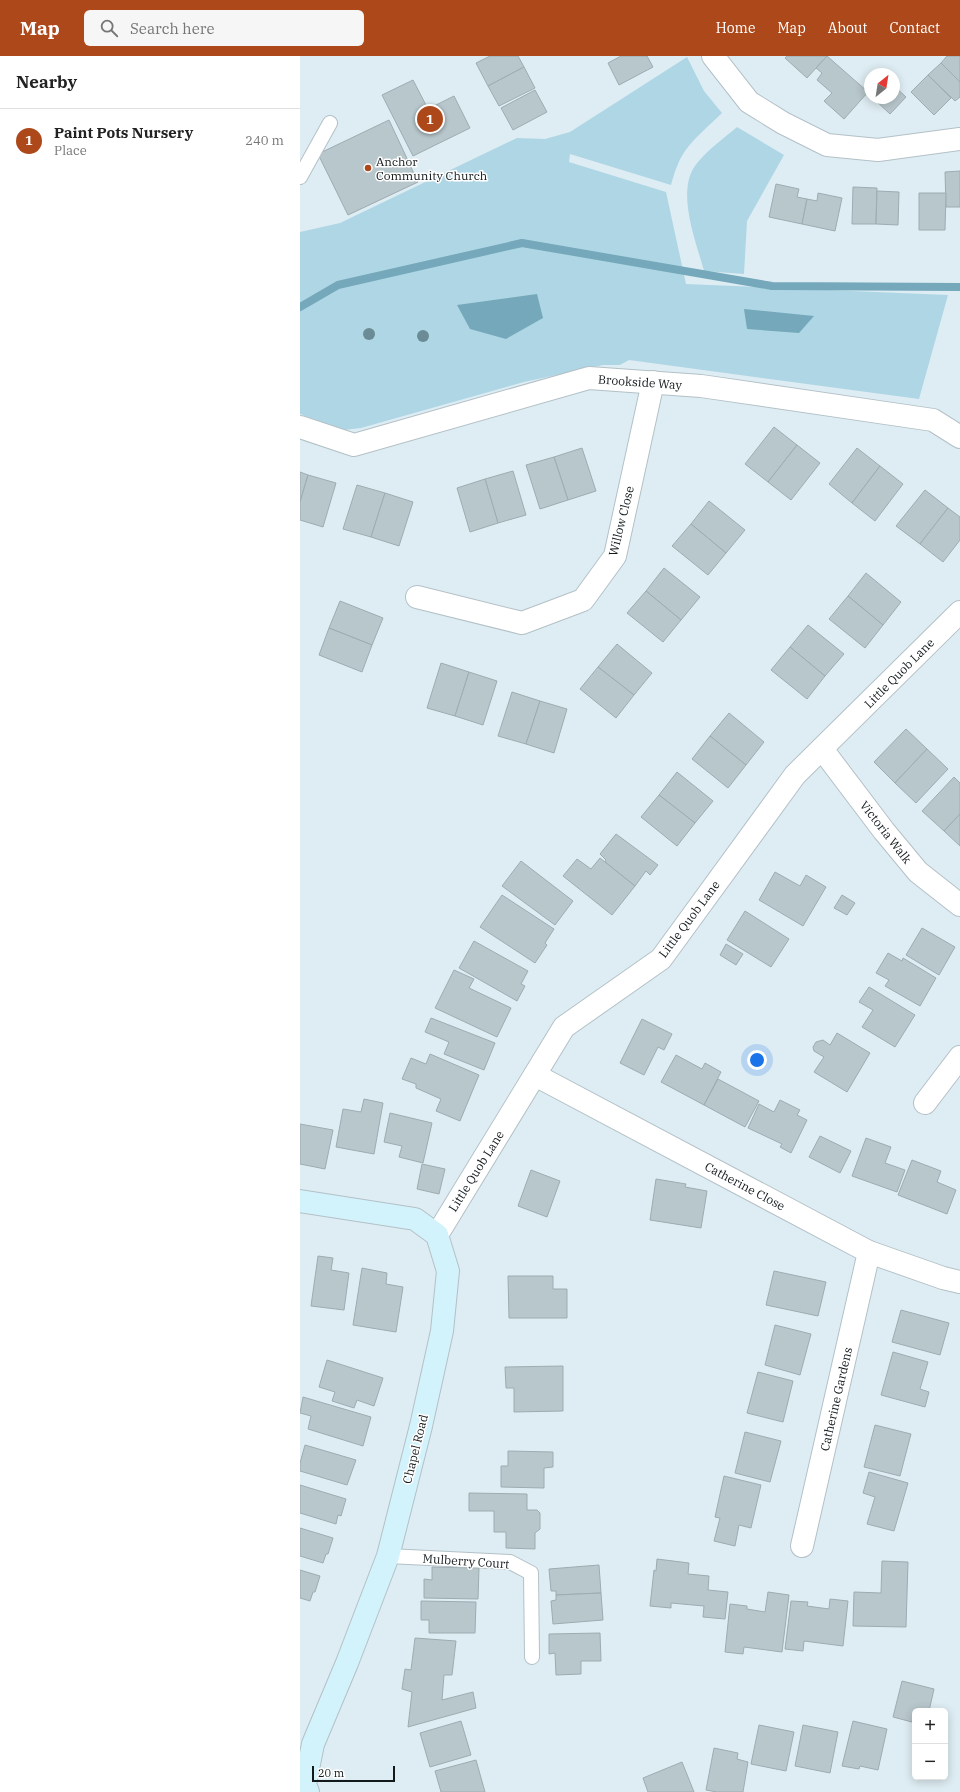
<!DOCTYPE html>
<html lang="en">
<head>
<meta charset="utf-8">
<style>
	:root { --surface:#fff; --page:#f6f6f6; --text:#222; --muted:#767676; --line:#e0e0e0; --accent:#ad481a }
	body { margin:0; font-family:"IBM Plex Serif",serif; background:var(--page); color:var(--text) }
	.controls { position:absolute; right:12px; bottom:12px; display:grid; overflow:hidden; border-radius:6px; box-shadow:0 2px 10px #0003 }
	.controls button { width:36px; height:36px; display:grid; place-items:center; padding:0; border:0; border-bottom:1px solid var(--line); background:var(--surface); color:var(--text); font:20px sans-serif }
	.compass { position:absolute; left:564px; top:12px; width:36px; height:36px; border-radius:50%; background:var(--surface); box-shadow:0 2px 10px #0003; rotate:30deg }
	.scale { position:absolute; left:12px; bottom:10px; width:83px; box-sizing:border-box; padding-left:4px; border:2px solid #13191b; border-top:0; font-size:11px; line-height:14px; white-space:nowrap; color:#13191b; -webkit-text-stroke:3px #fff; paint-order:stroke }
	.you { position:absolute; left:457px; top:1004px; width:14px; height:14px; margin:-10px; border:3px solid #fff; border-radius:50%; background:#1a73e8; box-shadow:0 0 0 6px #1a73e833 }
	.badge { display:grid; place-items:center; width:26px; height:26px; border-radius:50%; background:var(--accent); color:#fff; font-size:13px; font-weight:700 }
	.pin { position:absolute; translate:-50% -50%; border:2px solid #fff; box-shadow:0 1px 4px #0006 }
	.list { margin:0; padding:0; list-style:none }
	h2 { display:flex; justify-content:space-between; align-items:center; height:52px; margin:0; padding:0 16px; font-size:17px }
	h2 small { font-size:13px; font-weight:400; color:var(--muted) }
	.list li { display:grid; grid-template-columns:26px 1fr auto; gap:12px; align-items:center; box-sizing:border-box; height:64px; padding:0 16px; border-top:1px solid var(--line) }
	.list b { display:block; font-size:15px; white-space:nowrap }
	.list p { margin:0; font-size:13px; white-space:nowrap; color:var(--muted) }
	.list em { font-size:13px; font-style:normal; color:var(--muted) }
	.icon { flex:none; width:22px; height:22px; fill:none; stroke:currentColor; stroke-width:2; stroke-linecap:round; stroke-linejoin:round }
	.map { position:relative; flex:none; width:660px; height:1736px; overflow:hidden }
	header { display:flex; align-items:center; gap:24px; box-sizing:border-box; height:56px; padding:0 20px; background:var(--accent); color:#fff }
	header strong { font-size:19px }
	nav { display:flex; gap:22px; margin-inline-start:auto; font-size:14px }
	.search { width:280px; height:36px; background:var(--page); display:flex; align-items:center; gap:10px; box-sizing:border-box; padding:0 14px; border-radius:6px; color:var(--muted); font-size:15px }
	main { display:flex }
	aside { flex:1; background:var(--surface) }
	.map>svg:first-child { display:block }
	.green { fill:#afd6e4 }
	.water { fill:#74a8ba }
	.lines { fill:none; stroke-linecap:round; stroke-linejoin:round }
	.stream { stroke:#74a8ba; stroke-width:8 }
	.building { fill:#b8c7cc; stroke:#9eacb1 }
	.lane-casing { stroke:#b3c1c7; stroke-width:16 }
	.street-casing { stroke:#b3c1c7; stroke-width:24 }
	.secondary-casing { stroke:#b3c1c7; stroke-width:24 }
	.lane { stroke:#fff; stroke-width:14 }
	.street { stroke:#fff; stroke-width:22 }
	.secondary { stroke:#d2f2fc; stroke-width:22 }
	.tree { fill:#6b8c96 }
	.poi-dot { fill:#ad481a; stroke:#fff; stroke-width:1.5 }
	.labels { text-anchor:middle; dominant-baseline:central; stroke-width:3; stroke-linejoin:round; paint-order:stroke }
	.poi-label { font-size:12px; fill:#13191b; stroke:#fff; text-anchor:start }
	.street-label { font-size:12px; fill:#13191b; stroke:#fff }
</style>
</head>
<body>
<header>
<strong>Map</strong>
<div class="search"><svg class="icon" aria-label="search" viewBox="0 0 24 24"><circle cx="10" cy="10" r="6"/><path d="M15 15l6 6"/></svg>Search here</div>
<nav><a>Home</a><a>Map</a><a>About</a><a>Contact</a></nav>
</header>
<main>
<aside>
<h2>Nearby<small></small></h2>
<ul class="list">
<li><span class="badge">1</span><div><b>Paint Pots Nursery</b><p>Place</p></div><em>240 m</em></li>
</ul>
</aside>
<div class="map">
<svg width="660" height="1736" viewBox="0 0 660 1736">
	<rect width="100%" height="100%" fill="#deedf3"/>
	<g class="green">
		<path d="M387,1L404,35L422,57C410,69 395,81 385,95C378,105 374,118 371,129L270,98L269,106L366,136L386,228L648,239L619,343L329,304L320,309H303L224,326L61,372L44,374L0,358V176L40,167L217,82L245,83L270,76Z"/>
		<path d="M437,71L484,99L447,165L444,218L404,215C396,185 374,132 398,106C409,93 424,82 437,71Z"/>
	</g>
	<g class="water">
		<path d="M237,238L243,262L206,283L170,273L157,249Z"/>
		<path d="M444,253L514,260L499,277L447,273Z"/>
	</g>
	<g class="lines">
		<path class="stream" d="M0,251L38,229L222,187L472,230L660,231"/>
	</g>
	<g class="building">
		<path d="M190,0H218L224,11L188,30L176,7Z"/>
		<path d="M321,0H347L353,11L319,29L308,7Z"/>
		<path d="M487,0H527L507,22L485,2Z"/>
		<path d="M527,0L568,36L544,63L524,45L532,37L517,24L522,17L516,12Z"/>
		<path d="M647,0H660V26L641,7Z"/>
		<path d="M641,7L660,26V41L655,45L628,19Z"/>
		<path d="M224,11L235,32L199,50L188,30Z"/>
		<path d="M628,19L651,42L634,59L611,36Z"/>
		<path d="M113,24L128,53L154,40L170,72L113,100L82,39Z"/>
		<path d="M594,30L606,41L590,58L573,42H594Z"/>
		<path d="M235,34L247,56L213,74L201,52Z"/>
		<path d="M89,64L118,126L48,159L18,98Z"/>
		<path d="M660,115V151H646L645,116Z"/>
		<path d="M476,128L499,133L497,141L507,143L502,168L469,161Z"/>
		<path d="M553,131L577,132L576,168H552Z"/>
		<path d="M577,135L599,136L598,169L576,168Z"/>
		<path d="M518,137L542,142L535,175L502,168L507,143L517,145Z"/>
		<path d="M619,137H646L645,174H619Z"/>
		<path d="M474,371L497,389L468,426L445,408Z"/>
		<path d="M497,389L520,407L491,444L468,426Z"/>
		<path d="M282,392L296,435L268,444L254,401Z"/>
		<path d="M557,392L580,410L552,447L529,428Z"/>
		<path d="M254,401L268,444L240,453L226,409Z"/>
		<path d="M580,410L603,428L575,465L552,447Z"/>
		<path d="M213,415L226,459L198,467L185,423Z"/>
		<path d="M0,416L8,419L0,446Z"/>
		<path d="M8,419L36,427L23,471L0,464V446Z"/>
		<path d="M185,423L198,467L170,476L157,432Z"/>
		<path d="M57,429L85,437L71,481L43,473Z"/>
		<path d="M625,434L648,452L620,488L596,470Z"/>
		<path d="M85,437L113,446L99,490L71,481Z"/>
		<path d="M409,445L445,474L426,497L391,468Z"/>
		<path d="M648,452L660,461V484L643,506L620,488Z"/>
		<path d="M391,468L426,497L408,519L372,490Z"/>
		<path d="M364,512L400,541L381,564L346,535Z"/>
		<path d="M566,517L601,546L583,569L548,540Z"/>
		<path d="M346,535L381,564L363,586L327,557Z"/>
		<path d="M548,540L583,569L565,592L529,563Z"/>
		<path d="M40,545L83,562L72,589L29,572Z"/>
		<path d="M508,569L544,598L525,620L490,591Z"/>
		<path d="M29,572L72,589L62,616L19,599Z"/>
		<path d="M317,588L352,617L334,639L298,611Z"/>
		<path d="M490,591L525,620L507,643L471,614Z"/>
		<path d="M141,607L169,616L155,660L127,652Z"/>
		<path d="M298,611L334,639L316,662L280,633Z"/>
		<path d="M169,616L197,625L183,669L155,660Z"/>
		<path d="M212,636L240,645L226,688L198,680Z"/>
		<path d="M240,645L267,653L254,697L226,688Z"/>
		<path d="M429,657L464,686L446,709L410,680Z"/>
		<path d="M606,673L627,693L595,727L574,706Z"/>
		<path d="M410,680L446,709L428,732L392,703Z"/>
		<path d="M627,693L648,713L616,747L595,727Z"/>
		<path d="M377,716L413,745L395,767L359,739Z"/>
		<path d="M654,721L660,727V758L644,775L622,755Z"/>
		<path d="M359,739L395,767L377,790L341,761Z"/>
		<path d="M660,758V790L644,775Z"/>
		<path d="M316,778L358,809L350,819L346,815L335,830L305,806L306,804L300,798Z"/>
		<path d="M300,802L335,830L312,859L263,820L277,803L291,813Z"/>
		<path d="M221,805L273,845L255,869L202,830Z"/>
		<path d="M475,816L500,830L506,819L526,831L503,870L459,844Z"/>
		<path d="M202,839L254,873L245,887L247,889L235,907L180,871Z"/>
		<path d="M542,839L555,847L547,859L534,852Z"/>
		<path d="M445,855L489,883L471,911L427,884Z"/>
		<path d="M622,872L655,891L639,919L606,899Z"/>
		<path d="M174,885L228,915L221,928L225,930L217,945L159,912Z"/>
		<path d="M426,888L443,898L436,909L420,899Z"/>
		<path d="M588,897L602,905L603,902L636,922L620,950L585,930L589,924L576,917Z"/>
		<path d="M154,914L174,923L169,932L211,952L197,981L135,952Z"/>
		<path d="M569,931L615,959L595,991L562,971L573,954L559,946Z"/>
		<path d="M131,962L195,987L184,1014L144,998L149,986L125,976Z"/>
		<path d="M342,963L372,978L364,994L358,991L344,1019L320,1007Z"/>
		<path d="M537,977L570,997L547,1036L514,1016L524,1001L514,995L513,991L516,986L523,984L530,989Z"/>
		<path d="M130,998L179,1019L160,1065L136,1055L141,1043L116,1032V1028L102,1023L111,1002L126,1008Z"/>
		<path d="M376,999L402,1013L405,1007L421,1016L404,1049L361,1026Z"/>
		<path d="M418,1023L459,1045L445,1071L404,1049Z"/>
		<path d="M64,1043L83,1047L74,1098L36,1091L43,1053L61,1056Z"/>
		<path d="M480,1044L500,1054L497,1059L507,1064L491,1097L480,1091L482,1088L448,1072L459,1048L474,1056Z"/>
		<path d="M90,1057L132,1067L123,1107L99,1101L102,1090L84,1086Z"/>
		<path d="M0,1068L33,1074L25,1113L0,1108Z"/>
		<path d="M520,1080L551,1095L540,1117L509,1101Z"/>
		<path d="M566,1082L591,1091L585,1107L605,1114L597,1136L552,1120Z"/>
		<path d="M612,1104L641,1115L637,1126L656,1134L647,1158L598,1139Z"/>
		<path d="M122,1108L145,1113L139,1138L117,1133Z"/>
		<path d="M231,1114L260,1125L247,1161L218,1150Z"/>
		<path d="M356,1123L386,1128L385,1131L407,1135L401,1172L350,1164Z"/>
		<path d="M18,1200L33,1202L31,1214L49,1217L44,1254L11,1250Z"/>
		<path d="M62,1212L87,1217L86,1228L103,1231L96,1276L53,1269Z"/>
		<path d="M474,1215L526,1226L518,1260L466,1249Z"/>
		<path d="M208,1220H253V1233H267V1262H209Z"/>
		<path d="M601,1254L649,1267L640,1299L592,1286Z"/>
		<path d="M475,1269L511,1278L500,1319L465,1309Z"/>
		<path d="M593,1296L628,1306L620,1333L629,1336L625,1351L581,1339Z"/>
		<path d="M27,1304L83,1322L74,1350L57,1344L54,1352L32,1345L35,1336L19,1331Z"/>
		<path d="M263,1310V1355L214,1356V1332H206L205,1311Z"/>
		<path d="M458,1316L493,1325L483,1366L447,1357Z"/>
		<path d="M3,1341L71,1361L63,1390L8,1373L11,1360L0,1357Z"/>
		<path d="M575,1369L611,1378L600,1420L564,1411Z"/>
		<path d="M445,1376L481,1385L470,1426L435,1417Z"/>
		<path d="M5,1389L56,1404L47,1429L0,1415V1407Z"/>
		<path d="M208,1395L253,1396V1411L244,1412V1432L201,1431V1410H208Z"/>
		<path d="M569,1416L608,1427L594,1475L567,1468L575,1441L563,1437Z"/>
		<path d="M424,1420L461,1429L451,1472L439,1469L435,1490L414,1485L420,1462L415,1461Z"/>
		<path d="M0,1429L46,1443L41,1460L38,1459L36,1468L0,1457Z"/>
		<path d="M169,1437L227,1438V1454H237L240,1457V1473L235,1477V1493L206,1492V1476H194V1455H169Z"/>
		<path d="M0,1472L33,1482L28,1498H26L23,1507L0,1500Z"/>
		<path d="M357,1503L389,1507L388,1518L409,1520L408,1534L428,1536L425,1563L403,1561L404,1550L371,1547V1552L350,1550L354,1514L356,1515Z"/>
		<path d="M582,1505L608,1506L606,1571L553,1570L554,1536L581,1537Z"/>
		<path d="M299,1509L301,1537L256,1539V1535H251L249,1513Z"/>
		<path d="M132,1511L179,1512L178,1543L124,1542V1523L132,1524Z"/>
		<path d="M0,1514L20,1520L15,1536H13L10,1545L0,1542Z"/>
		<path d="M468,1536L489,1539L482,1596L444,1591L443,1598L425,1596L430,1548L447,1550V1553L465,1556Z"/>
		<path d="M301,1537L303,1564L253,1568L251,1545L256,1544V1539Z"/>
		<path d="M530,1543L548,1545L543,1590L504,1585L503,1595L485,1593L491,1545L508,1546L507,1550L529,1553Z"/>
		<path d="M121,1545L176,1546L175,1577H129V1564H121Z"/>
		<path d="M300,1577L301,1605H281V1618L256,1619L255,1597L249,1598V1578Z"/>
		<path d="M115,1582L156,1585L152,1619H144L142,1644L173,1636L176,1652L108,1671L112,1636L102,1633L105,1613L111,1614Z"/>
		<path d="M602,1625L634,1633L629,1655L616,1652L612,1666L593,1661Z"/>
		<path d="M161,1665L171,1699L130,1711L120,1677Z"/>
		<path d="M553,1665L587,1673L578,1714L560,1710L559,1713L542,1710Z"/>
		<path d="M459,1669L494,1676L486,1715L451,1708Z"/>
		<path d="M503,1669L538,1676L530,1717L495,1710Z"/>
		<path d="M414,1692L438,1697L437,1703L448,1706L443,1736H417L406,1734Z"/>
		<path d="M176,1704L185,1736H141L135,1715Z"/>
		<path d="M382,1706L394,1736H348L343,1722Z"/>
	</g>
	<g class="lines">
		<g class="lane-casing">
			<g id="lane">
				<path d="M0,121L30,67"/>
				<path d="M88,1500L210,1506L231,1517L232,1601"/>
			</g>
		</g>
		<g class="street-casing">
			<g id="street">
				<path d="M413,0L449,46L483,67L527,89L578,94L660,83"/>
				<path d="M0,371L54,389L289,322L401,330L633,364L660,381"/>
				<path d="M117,541L222,567L283,544L315,500L353,326"/>
				<path d="M522,693L584,775L618,816L660,849"/>
				<path d="M235,1019L569,1196L643,1222L660,1226"/>
				<path d="M625,1047L660,1001"/>
				<path d="M137,1179L264,971L361,903L495,719L660,556"/>
				<path d="M502,1490L569,1196"/>
			</g>
		</g>
		<g class="secondary-casing">
			<path id="secondary" d="M0,1145L115,1163L137,1179L148,1215L142,1275L121,1370L88,1500L47,1607L13,1688L5,1728L8,1736"/>
		</g>
		<use href="#lane" class="lane"/>
		<use href="#street" class="street"/>
		<use href="#secondary" class="secondary"/>
	</g>
	<g class="tree">
		<circle cx="69" cy="278" r="6"/>
		<circle cx="123" cy="280" r="6"/>
	</g>
	<circle class="poi-dot" cx="68" cy="112" r="4"/>
	<g class="labels">
		<g class="poi-label">
			<text x="76" y="105">Anchor<tspan x="76" dy="14">Community Church</tspan></text>
		</g>
		<g class="street-label">
			<text transform="translate(340 326) rotate(4)">Brookside Way</text>
			<text transform="translate(321 465) rotate(-76)">Willow Close</text>
			<text transform="translate(599 617) rotate(-45)">Little Quob Lane</text>
			<text transform="translate(586 776) rotate(52)">Victoria Walk</text>
			<text transform="translate(389 863) rotate(-53)">Little Quob Lane</text>
			<text transform="translate(176 1115) rotate(-58)">Little Quob Lane</text>
			<text transform="translate(445 1130) rotate(28)">Catherine Close</text>
			<text transform="translate(536 1343) rotate(-77)">Catherine Gardens</text>
			<text transform="translate(115 1393) rotate(-76)">Chapel Road</text>
			<text transform="translate(166 1505) rotate(4)">Mulberry Court</text>
		</g>
	</g>
</svg>
<div class="controls">
<button>+</button>
<button>−</button>
</div>
<svg class="compass" viewBox="-18 -18 36 36"><path d="M0-13l5 13h-10z" fill="#e53935"/><path d="M0 13l5-13h-10z" fill="#767676"/></svg>
<div class="scale">20 m</div>
<div class="you"></div>
<div class="pin badge" style="left:130px;top:63px">1</div>
</div>
</main>
</body>
</html>
